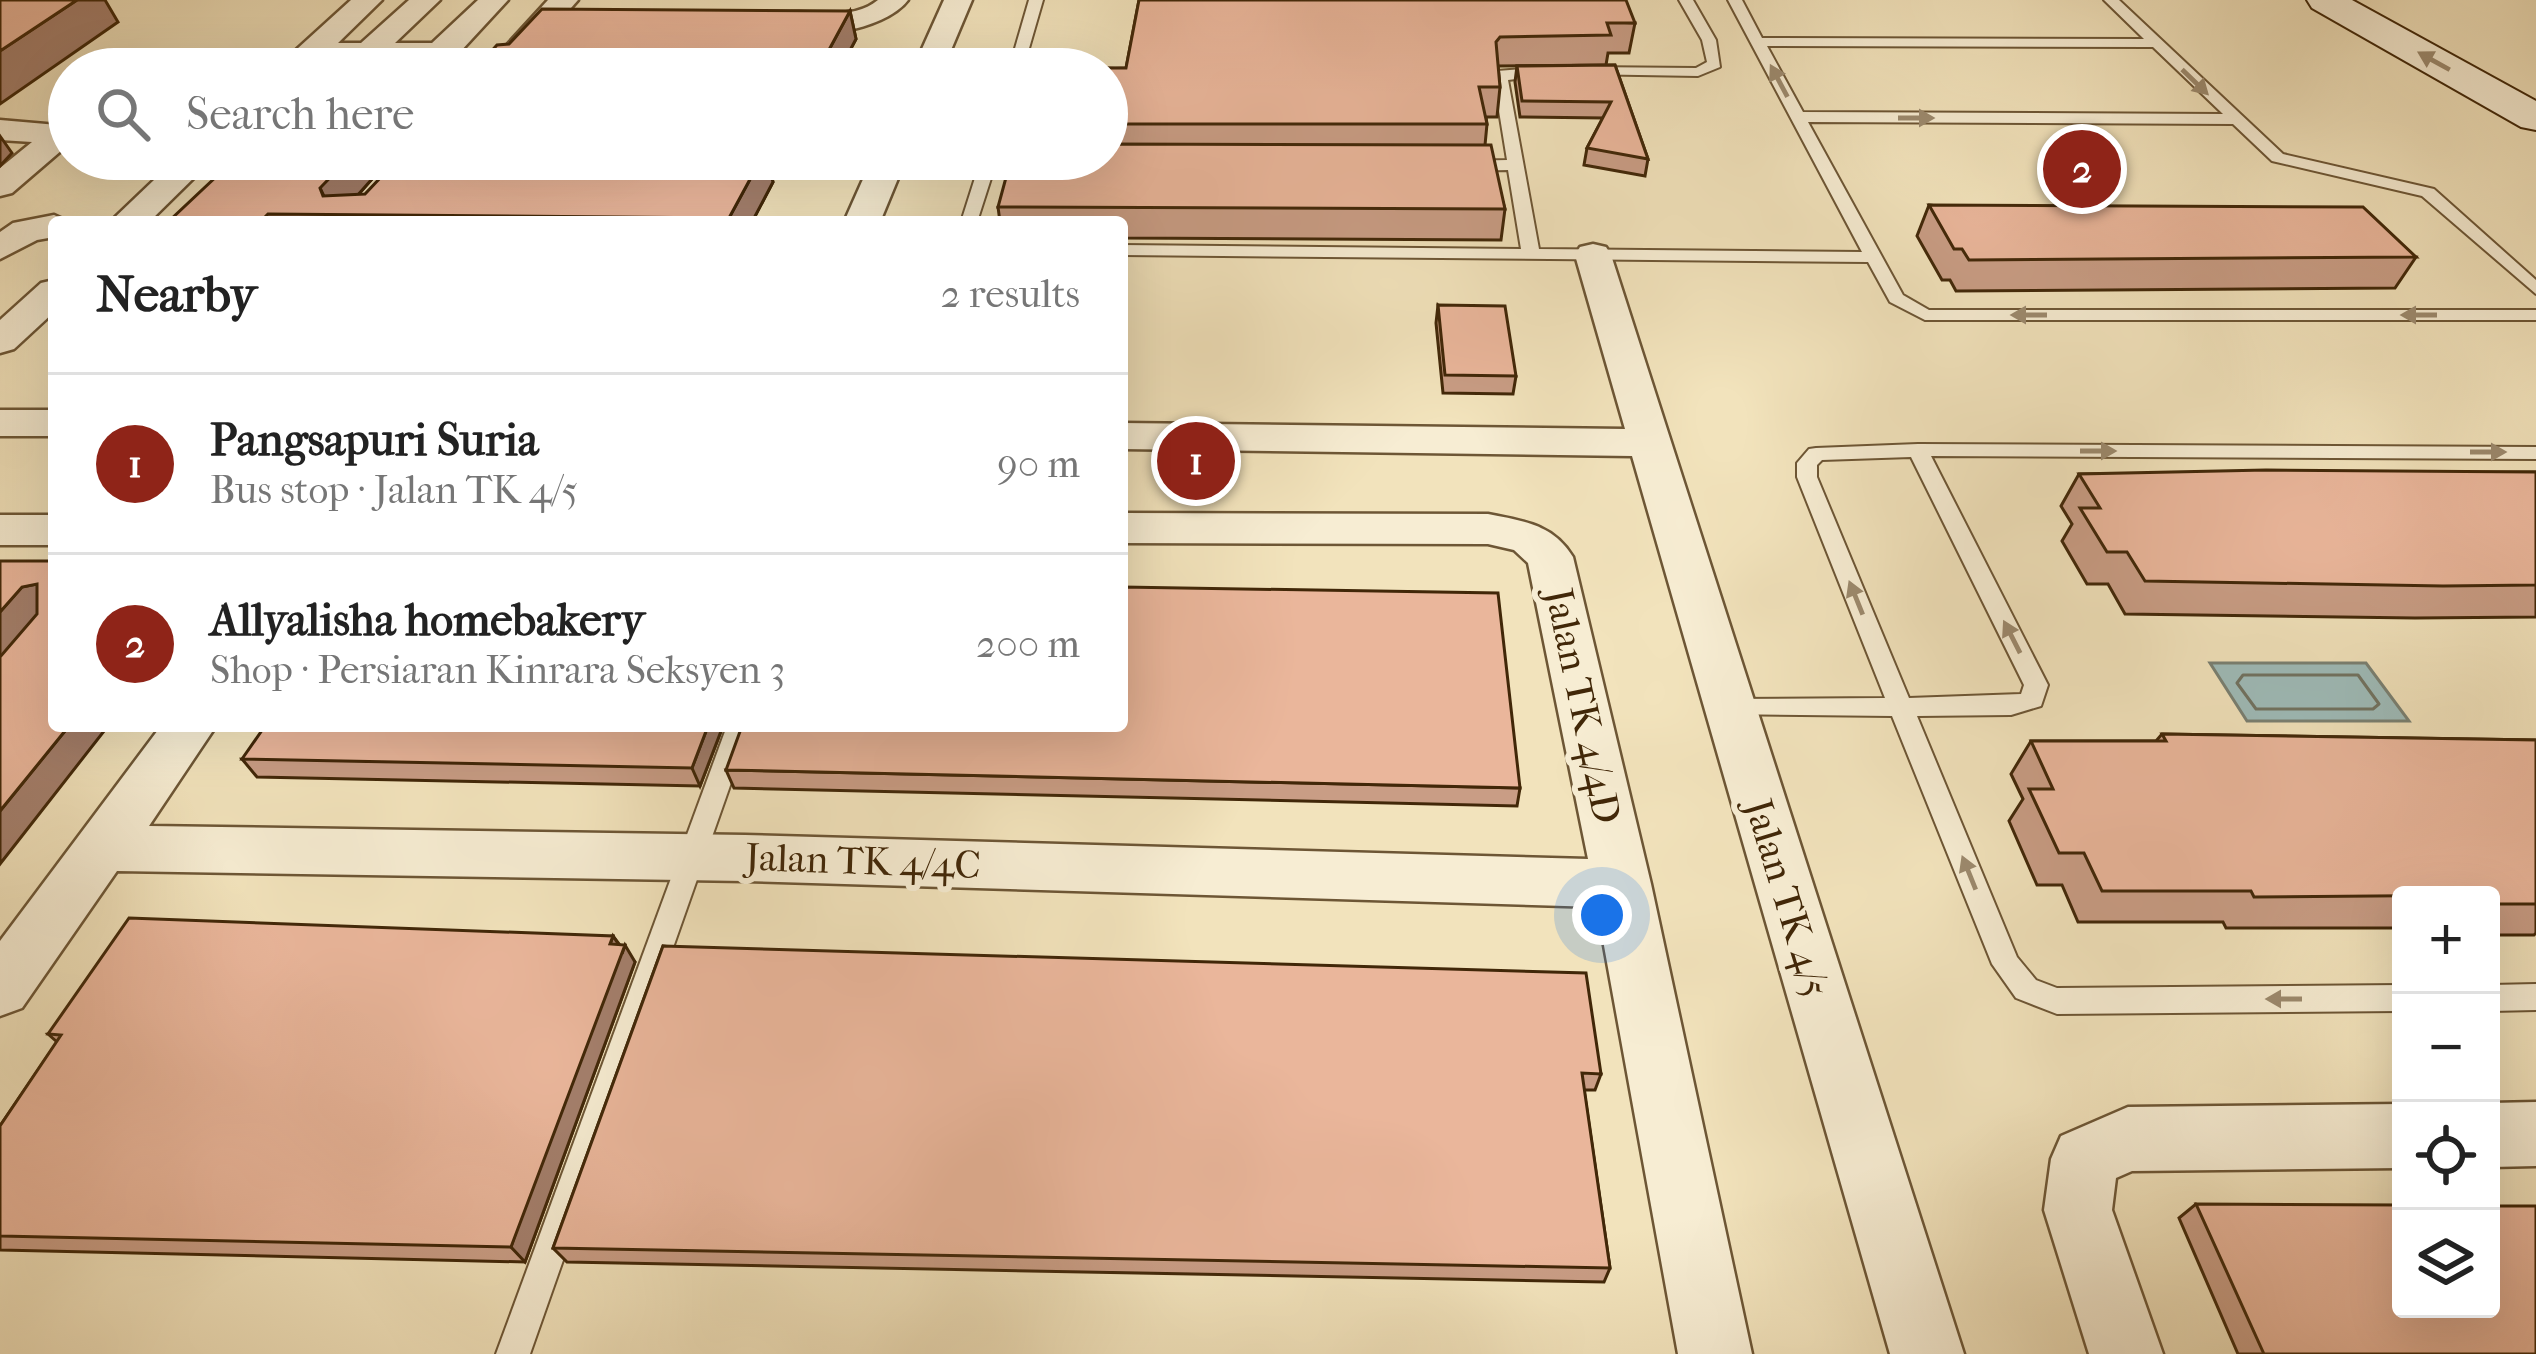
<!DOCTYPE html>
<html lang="en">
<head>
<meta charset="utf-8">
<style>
	:root { --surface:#fff; --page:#f2f2f2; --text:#222; --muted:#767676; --line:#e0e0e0; --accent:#8f2418 }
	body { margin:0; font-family:"IM FELL French Canon",serif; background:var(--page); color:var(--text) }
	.controls { position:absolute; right:36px; bottom:36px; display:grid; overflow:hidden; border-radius:12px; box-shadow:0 12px 48px #0002 }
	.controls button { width:108px; height:108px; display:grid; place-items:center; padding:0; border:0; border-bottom:3px solid var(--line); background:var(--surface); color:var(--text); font:60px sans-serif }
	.you { position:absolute; left:1602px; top:915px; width:42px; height:42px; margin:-30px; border:9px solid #fff; border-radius:50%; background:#1a73e8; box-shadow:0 0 0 18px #1a73e833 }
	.badge { display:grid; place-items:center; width:78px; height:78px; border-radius:50%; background:var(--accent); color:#fff; font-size:39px; font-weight:700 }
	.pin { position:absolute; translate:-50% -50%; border:6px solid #fff; box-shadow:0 3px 12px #0006 }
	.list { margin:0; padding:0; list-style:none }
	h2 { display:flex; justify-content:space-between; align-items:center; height:156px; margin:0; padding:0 48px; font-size:51px }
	h2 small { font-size:39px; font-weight:400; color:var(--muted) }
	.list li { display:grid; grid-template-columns:78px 1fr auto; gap:36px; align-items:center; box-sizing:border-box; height:180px; padding:0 48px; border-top:3px solid var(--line) }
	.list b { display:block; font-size:45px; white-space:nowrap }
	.list p { margin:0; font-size:39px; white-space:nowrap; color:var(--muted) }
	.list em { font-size:39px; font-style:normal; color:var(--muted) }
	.icon { flex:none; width:66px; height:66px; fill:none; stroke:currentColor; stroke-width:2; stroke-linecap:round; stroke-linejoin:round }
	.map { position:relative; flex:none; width:2536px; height:1354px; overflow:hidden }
	.search { position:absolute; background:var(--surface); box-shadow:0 12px 48px #0002; left:48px; top:48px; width:1080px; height:132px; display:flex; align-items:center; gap:30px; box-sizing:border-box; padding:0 42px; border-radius:66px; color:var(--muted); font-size:45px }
	.panel { position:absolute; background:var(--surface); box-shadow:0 12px 48px #0002; left:48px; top:216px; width:1080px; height:516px; border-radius:12px }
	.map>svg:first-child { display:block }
	.water { fill:#9ebcba; stroke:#798073; stroke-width:3 }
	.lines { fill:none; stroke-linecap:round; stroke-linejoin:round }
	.shore { stroke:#707261; stroke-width:3 }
	.service-casing { stroke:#6d5635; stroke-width:4 }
	.minor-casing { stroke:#6d5635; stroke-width:5 }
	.secondary-casing { stroke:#412708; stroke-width:4 }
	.path { stroke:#412708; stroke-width:4.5; stroke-dasharray:1.5 3; stroke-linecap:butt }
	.service { fill:#f7edd3; fill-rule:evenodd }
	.minor { fill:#f7edd3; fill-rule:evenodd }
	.secondary { fill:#f7edd3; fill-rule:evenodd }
	.wall { fill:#c99d85; stroke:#412708; stroke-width:3 }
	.shaded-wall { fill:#a47f6c; stroke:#412708; stroke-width:3 }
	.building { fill:#eab69b; stroke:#412708; stroke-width:3 }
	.oneway { fill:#9c8a6e }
	.labels { text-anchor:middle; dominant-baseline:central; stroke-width:12; stroke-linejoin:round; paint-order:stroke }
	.street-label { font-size:39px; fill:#412708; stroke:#f7edd3 }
</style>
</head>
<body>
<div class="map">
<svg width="2536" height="1354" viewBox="0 0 2536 1354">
	<rect width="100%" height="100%" fill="#f2e3bc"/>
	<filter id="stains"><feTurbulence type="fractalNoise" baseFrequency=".00167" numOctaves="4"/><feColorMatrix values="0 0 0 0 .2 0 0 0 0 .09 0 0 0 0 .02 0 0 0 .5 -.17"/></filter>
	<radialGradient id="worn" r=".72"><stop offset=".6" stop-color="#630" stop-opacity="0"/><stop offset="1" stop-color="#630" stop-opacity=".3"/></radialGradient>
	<path class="water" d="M2210,663H2366L2409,721H2247Z"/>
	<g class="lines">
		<path class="shore" d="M2243,675H2358L2379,704L2373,709H2256L2237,683Z"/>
		<g class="service-casing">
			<g id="service">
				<path d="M1029,0H1043L1023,69H1009Z"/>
				<path d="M1679,0H1693L1716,40L1720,67L1698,76L1579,74V68L1584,67L1696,68L1707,62L1702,40Z"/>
				<path d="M1728,0H1742L1762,38L2144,39L2104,0H2119L2283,154L2434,189L2536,280V294L2422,196L2272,161L2233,124L1808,122L1903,295L1929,310H2536V320H1925L1890,302L1868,262L1122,255V245L1521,249L1508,170L1463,171L1455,166L1463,161L1507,160L1494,80L1497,71L1549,67L1554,68V74L1508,80L1539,249L1862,252ZM1767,46L2153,47L2223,114L1803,112Z"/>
				<path d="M981,159H1039L1047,164L1039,169H994L977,222H961Z"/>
				<path d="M1918,444L2536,447V459L1931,456L2048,685L2041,706L2011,715L1917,716L2017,957L2036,980L2057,988L2401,985V1011L2057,1014L2016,998L1992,964L1892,716L1719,714L1716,708L1719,702L1728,699L1885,698L1797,477V463L1809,449L1816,448ZM1911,457L2024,685L2021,694L1909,698L1817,477V465L1822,460Z"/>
				<path d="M727,726H751L530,1354H496Z"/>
				<path d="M2536,984V1010L2491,1011V985Z"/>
			</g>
		</g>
		<g class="minor-casing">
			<g id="minor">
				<path d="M351,0H382L338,43H361L409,0H440L395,43H432L478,0H508L459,53L447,58L319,61L310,69H285L286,59Z"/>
				<path d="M548,0H578L517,69H485Z"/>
				<path d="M878,0H908C885,31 797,47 770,20C794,0 844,28 878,0Z"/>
				<path d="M944,0H972L943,69H913Z"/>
				<path d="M0,120L69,126V144L12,193L0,196V168L32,142L0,140Z"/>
				<path d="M176,159H213L149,222H110Z"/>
				<path d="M872,159H906L880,222H844Z"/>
				<path d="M54,215L69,222H54V237L37,240L0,259V232L13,223Z"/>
				<path d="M1593,244L1606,247L1611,255L1964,1354H1890L1632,456L1122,449V423L1625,429L1575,255L1580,247Z"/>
				<path d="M54,280V312L14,349L0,353V320L41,283Z"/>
				<rect x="0" y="410" width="54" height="26"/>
				<path d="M1122,513L1488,514C1523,521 1553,524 1573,557L1651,884L1752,1354H1678L1597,907L745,881L117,871L22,1008L0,1016V941L161,726H216L149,826L745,835L1588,859L1528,563L1514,550L1488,544L1122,543Z"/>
				<rect x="0" y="515" width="54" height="30"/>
				<path d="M2536,1102V1166L2491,1167V1103Z"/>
				<path d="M2401,1104V1168L2132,1171L2116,1178L2112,1210L2163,1354H2089L2044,1210L2051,1159L2061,1136L2128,1107Z"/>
			</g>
		</g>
		<g class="secondary-casing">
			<path id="secondary" d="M2307,0H2352L2536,101V130L2521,127L2312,8Z"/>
		</g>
		<path class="path" d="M789,159L802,173"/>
		<use href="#service" class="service"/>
		<use href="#minor" class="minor"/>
		<use href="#secondary" class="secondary"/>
	</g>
	<g class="wall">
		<path d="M1139,0L1635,23L1629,53H1608L1606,65L1498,66L1500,87L1497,117H1486L1487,124L1485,145L1505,209L1501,240L1122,238V222H1000L998,207L1107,159V69L1126,68Z"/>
		<path d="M850,11L856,39L840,69H492L487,56Z"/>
		<path d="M1615,65L1648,159L1645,176L1584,165L1587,148L1603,118L1520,117L1515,82L1517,66Z"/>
		<path d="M761,159H767L773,182L752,222H168L364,161L372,179L358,195Z"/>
		<path d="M1929,205L2416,257L2395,288L1956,291L1950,280H1942L1917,236Z"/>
		<path d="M1438,305L1516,376L1513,394L1443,393L1436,323Z"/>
		<path d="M2536,472V617L2415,618L2125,614L2108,584H2087L2062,541L2072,524L2061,506L2079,474Z"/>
		<path d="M723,726L700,786L257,777L242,759Z"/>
		<path d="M2162,734L2536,740V933L2534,935H2491V895H2401V928H2226L2223,922H2078L2062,885H2037L2009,821L2023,799L2011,774L2031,741H2156Z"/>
		<path d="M726,770L1520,788L1517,806L734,788Z"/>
		<path d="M613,936L619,944L635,962L525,1262L0,1250V1126L57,1042L48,1034Z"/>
		<path d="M663,946L1601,1074L1595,1090H1584L1610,1268L1604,1282L567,1262L553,1248Z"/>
		<path d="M2196,1204L2536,1354H2238L2179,1218Z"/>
	</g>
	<g class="shaded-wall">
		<path d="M77,0H105L118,22L0,104V51Z"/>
		<path d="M850,11L856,39L840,69H827L824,59Z"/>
		<path d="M425,54L431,69H410Z"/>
		<path d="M0,136L12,153L0,166Z"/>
		<path d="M337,159H366L364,161L372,179L340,215H333L320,188Z"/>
		<path d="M761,159H767L773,182L752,222H730L729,218Z"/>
		<path d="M37,584L54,604L0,659V612L22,587Z"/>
		<path d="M69,726H108L0,864V811Z"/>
		<path d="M708,726H723L700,786L692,768Z"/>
		<path d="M613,936L623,951L625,945L635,962L525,1262L511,1247Z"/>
	</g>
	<g class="building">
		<path d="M0,0H77L0,51Z"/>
		<path d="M1139,0H1626L1635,23H1607L1611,35L1500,37L1496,42L1500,87H1479L1487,124H1107V69H1035V67L1126,68Z"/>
		<path d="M542,9L850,11L824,59L487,56L497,45L509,44Z"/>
		<path d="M347,54H425L410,69H330Z"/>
		<path d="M1615,65L1648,159L1587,148L1611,102L1522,101L1517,66Z"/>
		<path d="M1107,144L1491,145L1505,209L998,207L1011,159H1107Z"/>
		<path d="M235,159H348L320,188L323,196L365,194L398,159H761L729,218L268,214L260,222H168Z"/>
		<path d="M1929,205L2363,207L2416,257L1969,260L1962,249H1954Z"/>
		<path d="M1438,305L1505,306L1516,376L1445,375Z"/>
		<path d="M2266,470L2536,472V585L2443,586L2145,581L2127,552H2107L2080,508H2100L2079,474Z"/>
		<path d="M0,561H54V726H69L0,811V657L37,614V584L22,587L0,612Z"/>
		<path d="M1122,587L1498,593L1520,788L726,770L742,726H1122Z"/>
		<path d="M265,726H708L692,768L242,759Z"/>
		<path d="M2162,734L2536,740V904H2491V895L2254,897L2251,891H2102L2084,853H2059L2029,789H2053L2031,741H2166Z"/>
		<path d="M129,918L613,936L610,944L625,945L511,1247L0,1236V1126L61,1035L48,1034Z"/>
		<path d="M663,946L1586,973L1601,1074L1582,1073L1610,1268L553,1248Z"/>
		<path d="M2196,1204L2401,1205V1309H2491V1206H2536V1354H2264Z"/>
	</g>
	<defs><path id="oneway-solid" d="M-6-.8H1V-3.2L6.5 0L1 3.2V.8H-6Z" transform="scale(3)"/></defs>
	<g class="oneway">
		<use href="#oneway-solid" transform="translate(2434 61) rotate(-151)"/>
		<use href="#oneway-solid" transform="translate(1779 81) rotate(-118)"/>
		<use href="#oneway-solid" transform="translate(2195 82) rotate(44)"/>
		<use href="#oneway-solid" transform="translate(1916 118)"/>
		<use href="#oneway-solid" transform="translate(2029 315) rotate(180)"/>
		<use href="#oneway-solid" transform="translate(2419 315) rotate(180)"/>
		<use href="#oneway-solid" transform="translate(2098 451)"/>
		<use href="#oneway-solid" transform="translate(2488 452)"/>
		<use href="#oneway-solid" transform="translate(1856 598) rotate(-112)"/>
		<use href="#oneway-solid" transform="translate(2012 637) rotate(-117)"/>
		<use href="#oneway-solid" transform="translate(1969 873) rotate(-112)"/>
		<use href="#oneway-solid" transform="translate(2284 999) rotate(180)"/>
	</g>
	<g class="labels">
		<g class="street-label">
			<text transform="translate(1583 706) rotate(78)">Jalan TK 4/4D</text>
			<text transform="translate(863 861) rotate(2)">Jalan TK 4/4C</text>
			<text transform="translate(1787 898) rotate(73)">Jalan TK 4/5</text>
		</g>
	</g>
	<rect width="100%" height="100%" filter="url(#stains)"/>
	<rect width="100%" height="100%" fill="url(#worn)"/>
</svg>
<div class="controls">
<button>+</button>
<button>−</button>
<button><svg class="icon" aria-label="locate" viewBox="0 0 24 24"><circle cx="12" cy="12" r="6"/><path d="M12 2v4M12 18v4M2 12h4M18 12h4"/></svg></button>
<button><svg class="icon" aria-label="layers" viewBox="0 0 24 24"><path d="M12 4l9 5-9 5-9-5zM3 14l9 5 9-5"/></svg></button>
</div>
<div class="you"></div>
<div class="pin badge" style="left:1196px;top:461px">1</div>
<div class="pin badge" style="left:2082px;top:169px">2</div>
<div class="search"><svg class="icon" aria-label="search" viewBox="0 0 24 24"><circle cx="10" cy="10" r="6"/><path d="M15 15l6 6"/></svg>Search here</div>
<section class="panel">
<h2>Nearby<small>2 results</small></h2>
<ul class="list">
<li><span class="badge">1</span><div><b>Pangsapuri Suria</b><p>Bus stop · Jalan TK 4/5</p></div><em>90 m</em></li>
<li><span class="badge">2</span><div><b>Allyalisha homebakery</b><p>Shop · Persiaran Kinrara Seksyen 3</p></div><em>200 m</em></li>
</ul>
</section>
</div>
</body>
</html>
